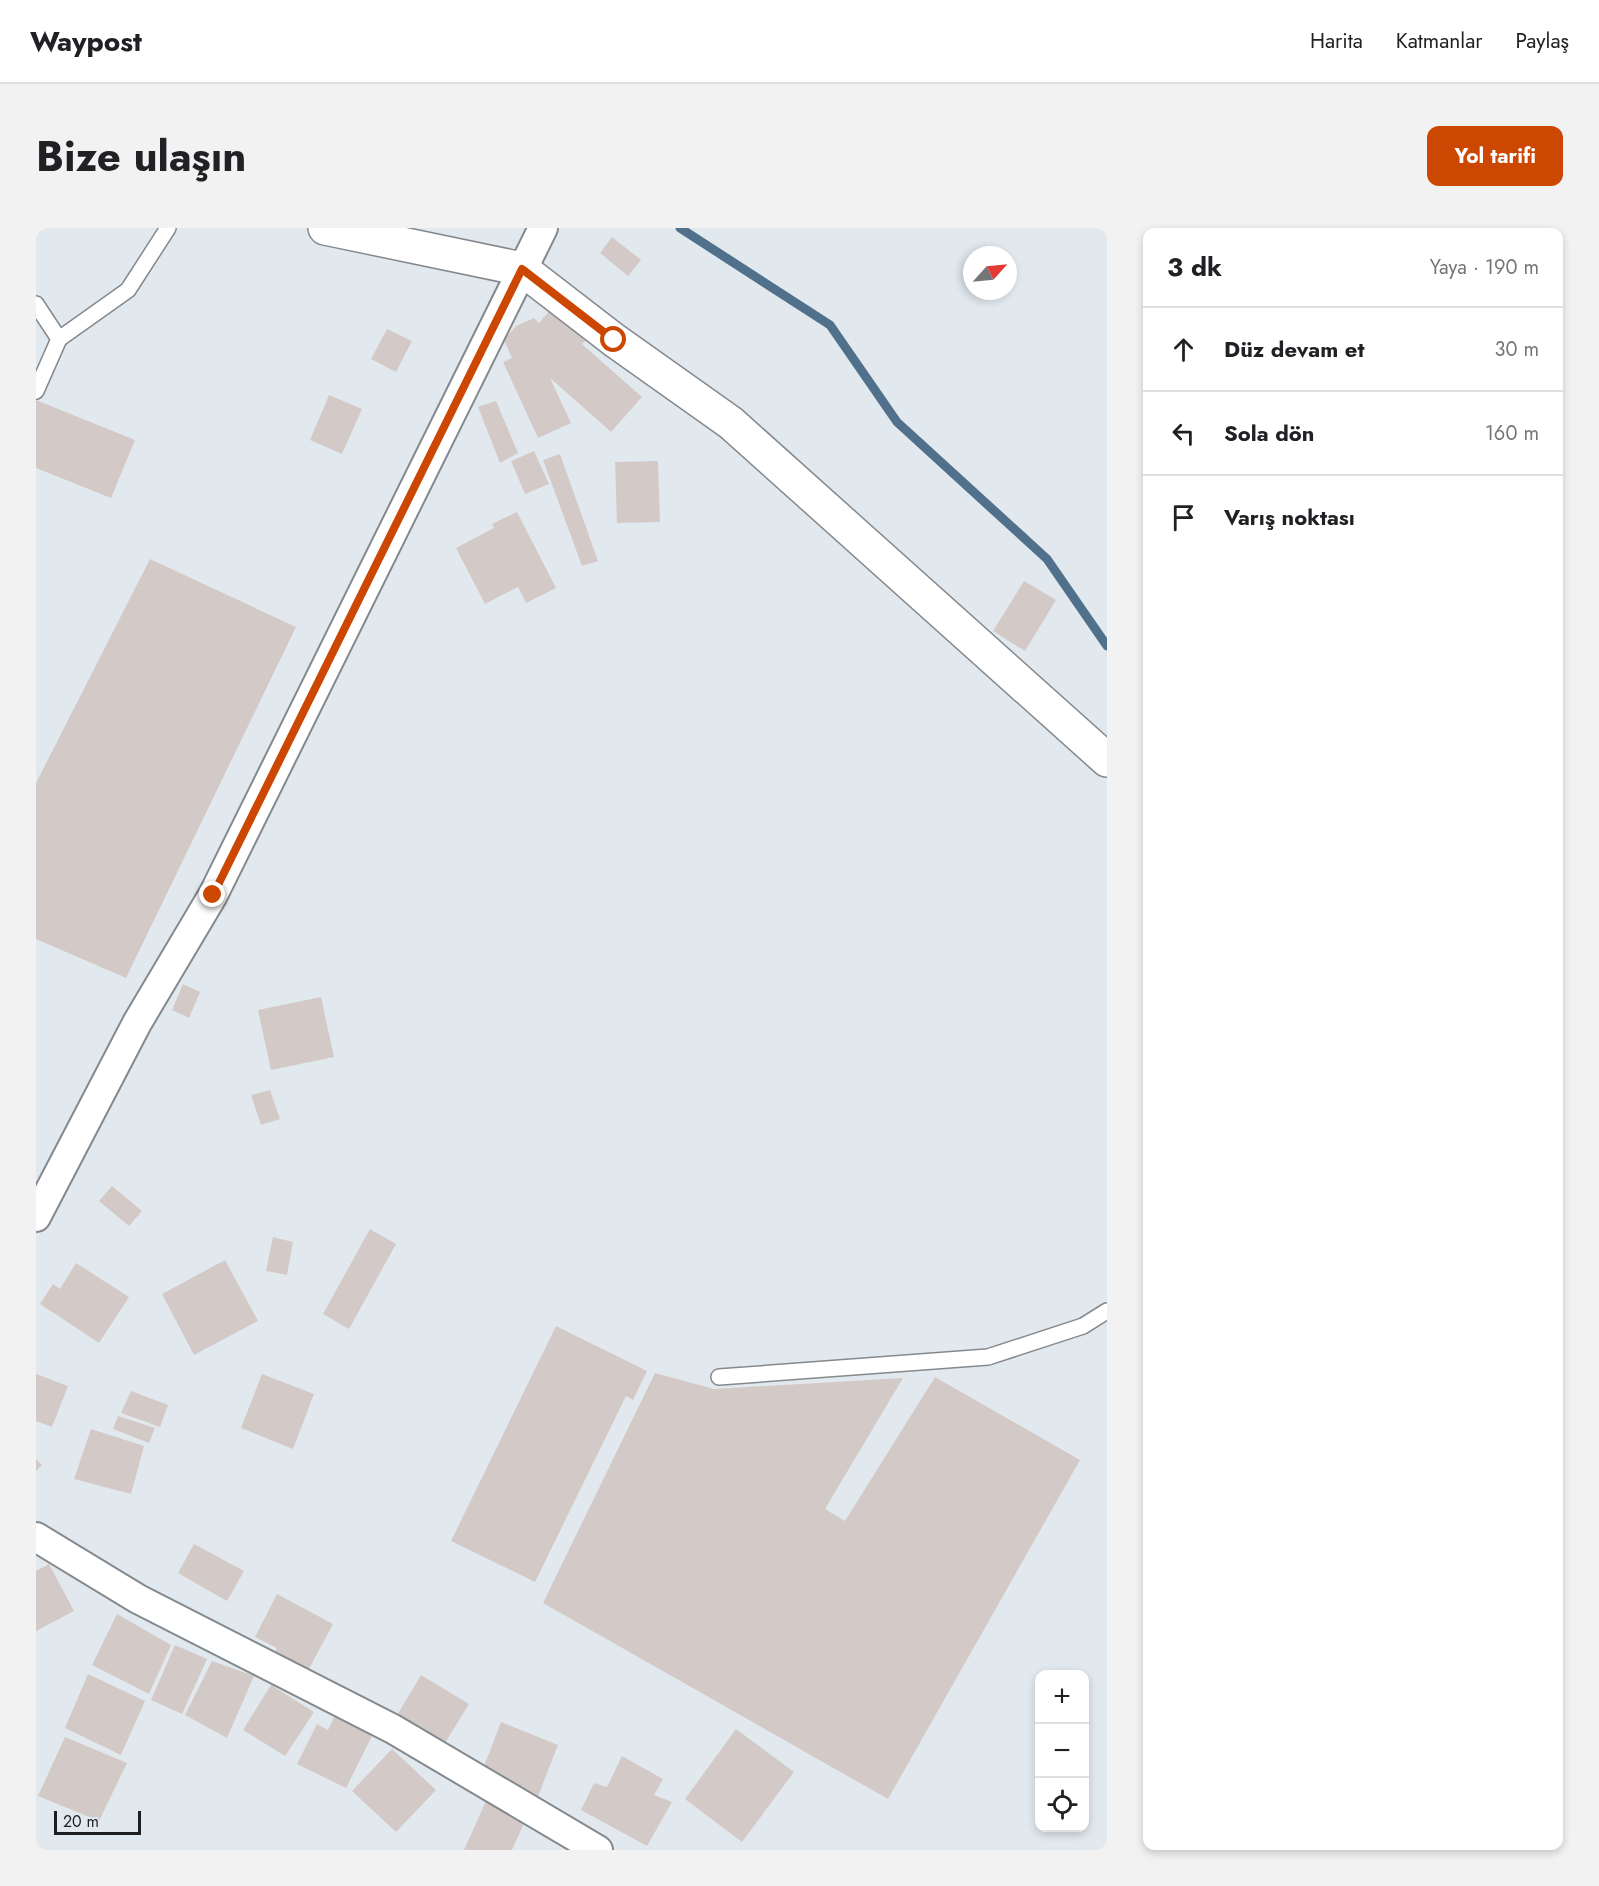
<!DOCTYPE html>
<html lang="tr">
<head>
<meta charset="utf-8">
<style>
	:root { --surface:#fff; --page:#f2f2f2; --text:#202124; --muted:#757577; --line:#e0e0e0; --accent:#cc4702 }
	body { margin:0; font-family:Jost,sans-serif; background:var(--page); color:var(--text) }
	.controls { position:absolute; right:18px; bottom:18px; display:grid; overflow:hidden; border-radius:12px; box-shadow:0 3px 9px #0003 }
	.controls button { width:54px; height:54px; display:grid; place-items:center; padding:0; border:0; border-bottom:2px solid var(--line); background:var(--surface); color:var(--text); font:30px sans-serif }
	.compass { position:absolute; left:927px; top:18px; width:54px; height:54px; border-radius:50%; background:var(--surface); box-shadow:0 3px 9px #0003; rotate:63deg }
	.scale { position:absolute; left:18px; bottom:15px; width:87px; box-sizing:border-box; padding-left:6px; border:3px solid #1c1e20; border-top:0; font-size:16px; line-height:21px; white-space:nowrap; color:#1c1e20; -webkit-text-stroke:4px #e2e9ee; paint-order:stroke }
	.stop { position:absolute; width:18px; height:18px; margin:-14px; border:4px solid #cc4702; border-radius:50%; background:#fff }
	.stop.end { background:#cc4702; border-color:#fff; box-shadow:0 2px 6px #0008 }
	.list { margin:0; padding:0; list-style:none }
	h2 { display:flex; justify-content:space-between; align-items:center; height:78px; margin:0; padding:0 24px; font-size:26px }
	h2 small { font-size:20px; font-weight:400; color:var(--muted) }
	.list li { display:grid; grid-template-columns:39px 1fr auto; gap:18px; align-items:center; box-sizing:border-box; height:84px; padding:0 24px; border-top:2px solid var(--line) }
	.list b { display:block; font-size:22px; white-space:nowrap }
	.list em { font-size:20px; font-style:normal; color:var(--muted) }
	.icon { flex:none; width:33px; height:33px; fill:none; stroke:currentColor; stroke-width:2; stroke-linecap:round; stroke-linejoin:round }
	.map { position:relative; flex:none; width:1071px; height:1622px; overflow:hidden; border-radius:12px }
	header { display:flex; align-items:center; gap:36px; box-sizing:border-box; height:84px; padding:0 30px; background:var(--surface); border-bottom:2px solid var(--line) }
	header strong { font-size:28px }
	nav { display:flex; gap:33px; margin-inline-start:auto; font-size:21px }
	.intro { display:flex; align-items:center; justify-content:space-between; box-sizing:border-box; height:144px; padding:0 36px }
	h1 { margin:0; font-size:42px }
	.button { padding:15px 27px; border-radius:12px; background:var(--accent); color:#fff; font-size:21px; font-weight:700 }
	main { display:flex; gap:36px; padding:0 36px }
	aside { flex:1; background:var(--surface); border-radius:12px; box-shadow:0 3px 9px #0003 }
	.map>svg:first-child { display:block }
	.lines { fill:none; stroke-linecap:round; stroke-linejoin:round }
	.stream { stroke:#50708b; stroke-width:9 }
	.building { fill:#d3cac7 }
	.service-casing { stroke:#84898e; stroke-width:18 }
	.minor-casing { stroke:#84898e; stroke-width:32 }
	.tertiary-casing { stroke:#84898e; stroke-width:36 }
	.service { stroke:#fff; stroke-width:15 }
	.minor { stroke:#fff; stroke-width:28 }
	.tertiary { stroke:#fff; stroke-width:33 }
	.route { stroke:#cc4702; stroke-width:8 }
</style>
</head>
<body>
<header>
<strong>Waypost</strong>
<nav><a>Harita</a><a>Katmanlar</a><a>Paylaş</a></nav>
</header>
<div class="intro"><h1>Bize ulaşın</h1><a class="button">Yol tarifi</a></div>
<main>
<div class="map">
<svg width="1071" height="1622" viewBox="0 0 1071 1622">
	<rect width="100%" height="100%" fill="#e2e9ee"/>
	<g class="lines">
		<path class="stream" d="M644,0L794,97L861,194L1011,331L1071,418"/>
	</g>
	<g class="building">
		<path d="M576,9L605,32L592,48L564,25Z"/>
		<path d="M519,76L554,108L546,116L606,169L575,204L514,150L535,195L502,210L467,134L476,130L468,112L480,98L498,90L503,95Z"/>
		<path d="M351,101L376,113L360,144L335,131Z"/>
		<path d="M293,167L326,181L306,226L274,212Z"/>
		<path d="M0,172L99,212L75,270L0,240Z"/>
		<path d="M460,173L482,225L464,235L442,179Z"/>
		<path d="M498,223L513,256L489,266L475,233Z"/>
		<path d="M524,226L562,333L546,338L507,232Z"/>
		<path d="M622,233L624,294L581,295L579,234Z"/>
		<path d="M481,284L520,360L490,375L482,359L449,376L420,320L458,300L456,296Z"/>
		<path d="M114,331L260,399L90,750L0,711V555Z"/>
		<path d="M988,353L1020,372L989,423L957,403Z"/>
		<path d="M147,756L164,764L153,790L136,782Z"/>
		<path d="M285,769L298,829L235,842L222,782Z"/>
		<path d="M234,862L244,891L225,897L215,867Z"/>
		<path d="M76,958L106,983L93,998L63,973Z"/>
		<path d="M334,1001L360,1016L313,1101L287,1086Z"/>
		<path d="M237,1009L257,1014L251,1047L230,1043Z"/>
		<path d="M189,1032L222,1093L158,1127L126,1066Z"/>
		<path d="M40,1035L93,1069L63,1115L4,1076L17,1056L24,1061Z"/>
		<path d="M520,1098L611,1143L597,1172L590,1168L499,1354L415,1313Z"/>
		<path d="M619,1145L678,1161L867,1150L789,1281L809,1293L899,1149L1044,1232L852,1571L507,1375Z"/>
		<path d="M0,1146L32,1158L16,1199L0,1193Z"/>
		<path d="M226,1146L278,1166L257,1221L205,1200Z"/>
		<path d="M95,1163L132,1177L124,1199L85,1185Z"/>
		<path d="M82,1188L119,1200L113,1215L77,1201Z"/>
		<path d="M55,1201L108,1218L95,1266L38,1251Z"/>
		<path d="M0,1231L6,1237L0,1243Z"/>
		<path d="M158,1316L208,1343L191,1373L142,1345Z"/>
		<path d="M13,1336L38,1383L0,1403V1343Z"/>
		<path d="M241,1366L297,1396L268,1450L235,1432L241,1420L219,1409Z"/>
		<path d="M81,1386L135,1417L113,1466L56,1437Z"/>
		<path d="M139,1417L171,1431L146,1486L115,1472Z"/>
		<path d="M176,1433L218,1448L191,1510L149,1487Z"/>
		<path d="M52,1446L109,1473L85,1527L29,1500Z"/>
		<path d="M385,1447L433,1476L404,1523L357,1494Z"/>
		<path d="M235,1457L278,1484L249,1528L207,1502Z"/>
		<path d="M300,1485L338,1504L310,1560L261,1536L281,1496L292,1502Z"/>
		<path d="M465,1494L522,1517L501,1571L444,1549Z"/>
		<path d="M700,1501L758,1544L706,1614L649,1571Z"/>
		<path d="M29,1509L91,1535L63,1593L2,1568Z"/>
		<path d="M356,1521L400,1562L360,1604L316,1563Z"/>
		<path d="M586,1528L627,1551L618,1567L636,1574L611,1618L545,1582L558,1555L571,1559Z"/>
		<path d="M450,1573L490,1591L476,1622H428Z"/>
	</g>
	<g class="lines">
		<g class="service-casing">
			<g id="service">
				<path d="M0,76L23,111L0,163"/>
				<path d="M23,111L92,62L132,0"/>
				<path d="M683,1149L952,1129L1047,1098L1071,1083"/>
			</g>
		</g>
		<g class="minor-casing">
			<g id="minor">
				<path d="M0,989L101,795L177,667L507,0"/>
				<path d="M0,1309L102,1371L357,1501L562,1622"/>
			</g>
		</g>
		<g class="tertiary-casing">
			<path id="tertiary" d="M289,0L486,41L578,112L695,195L1071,532"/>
		</g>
		<use href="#service" class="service"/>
		<use href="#minor" class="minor"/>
		<use href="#tertiary" class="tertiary"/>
	</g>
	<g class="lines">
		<path class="route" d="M177,667L486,41L578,112"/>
	</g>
</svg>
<div class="controls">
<button>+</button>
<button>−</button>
<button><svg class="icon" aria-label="locate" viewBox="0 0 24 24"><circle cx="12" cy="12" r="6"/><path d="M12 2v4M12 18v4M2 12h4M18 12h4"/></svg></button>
</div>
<svg class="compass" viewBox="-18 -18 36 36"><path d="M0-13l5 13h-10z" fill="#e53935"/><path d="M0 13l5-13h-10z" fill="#757577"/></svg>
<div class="scale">20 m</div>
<div class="stop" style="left:578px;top:112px"></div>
<div class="stop end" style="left:177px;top:667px"></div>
</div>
<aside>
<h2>3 dk<small>Yaya · 190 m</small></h2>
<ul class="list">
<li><svg class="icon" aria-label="ahead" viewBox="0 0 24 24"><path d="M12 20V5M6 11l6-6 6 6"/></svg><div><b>Düz devam et</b></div><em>30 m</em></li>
<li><svg class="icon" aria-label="left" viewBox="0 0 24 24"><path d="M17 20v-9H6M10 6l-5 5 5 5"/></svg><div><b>Sola dön</b></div><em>160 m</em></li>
<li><svg class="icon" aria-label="arrive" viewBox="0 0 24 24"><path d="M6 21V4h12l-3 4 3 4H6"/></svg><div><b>Varış noktası</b></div></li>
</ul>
</aside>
</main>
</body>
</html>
